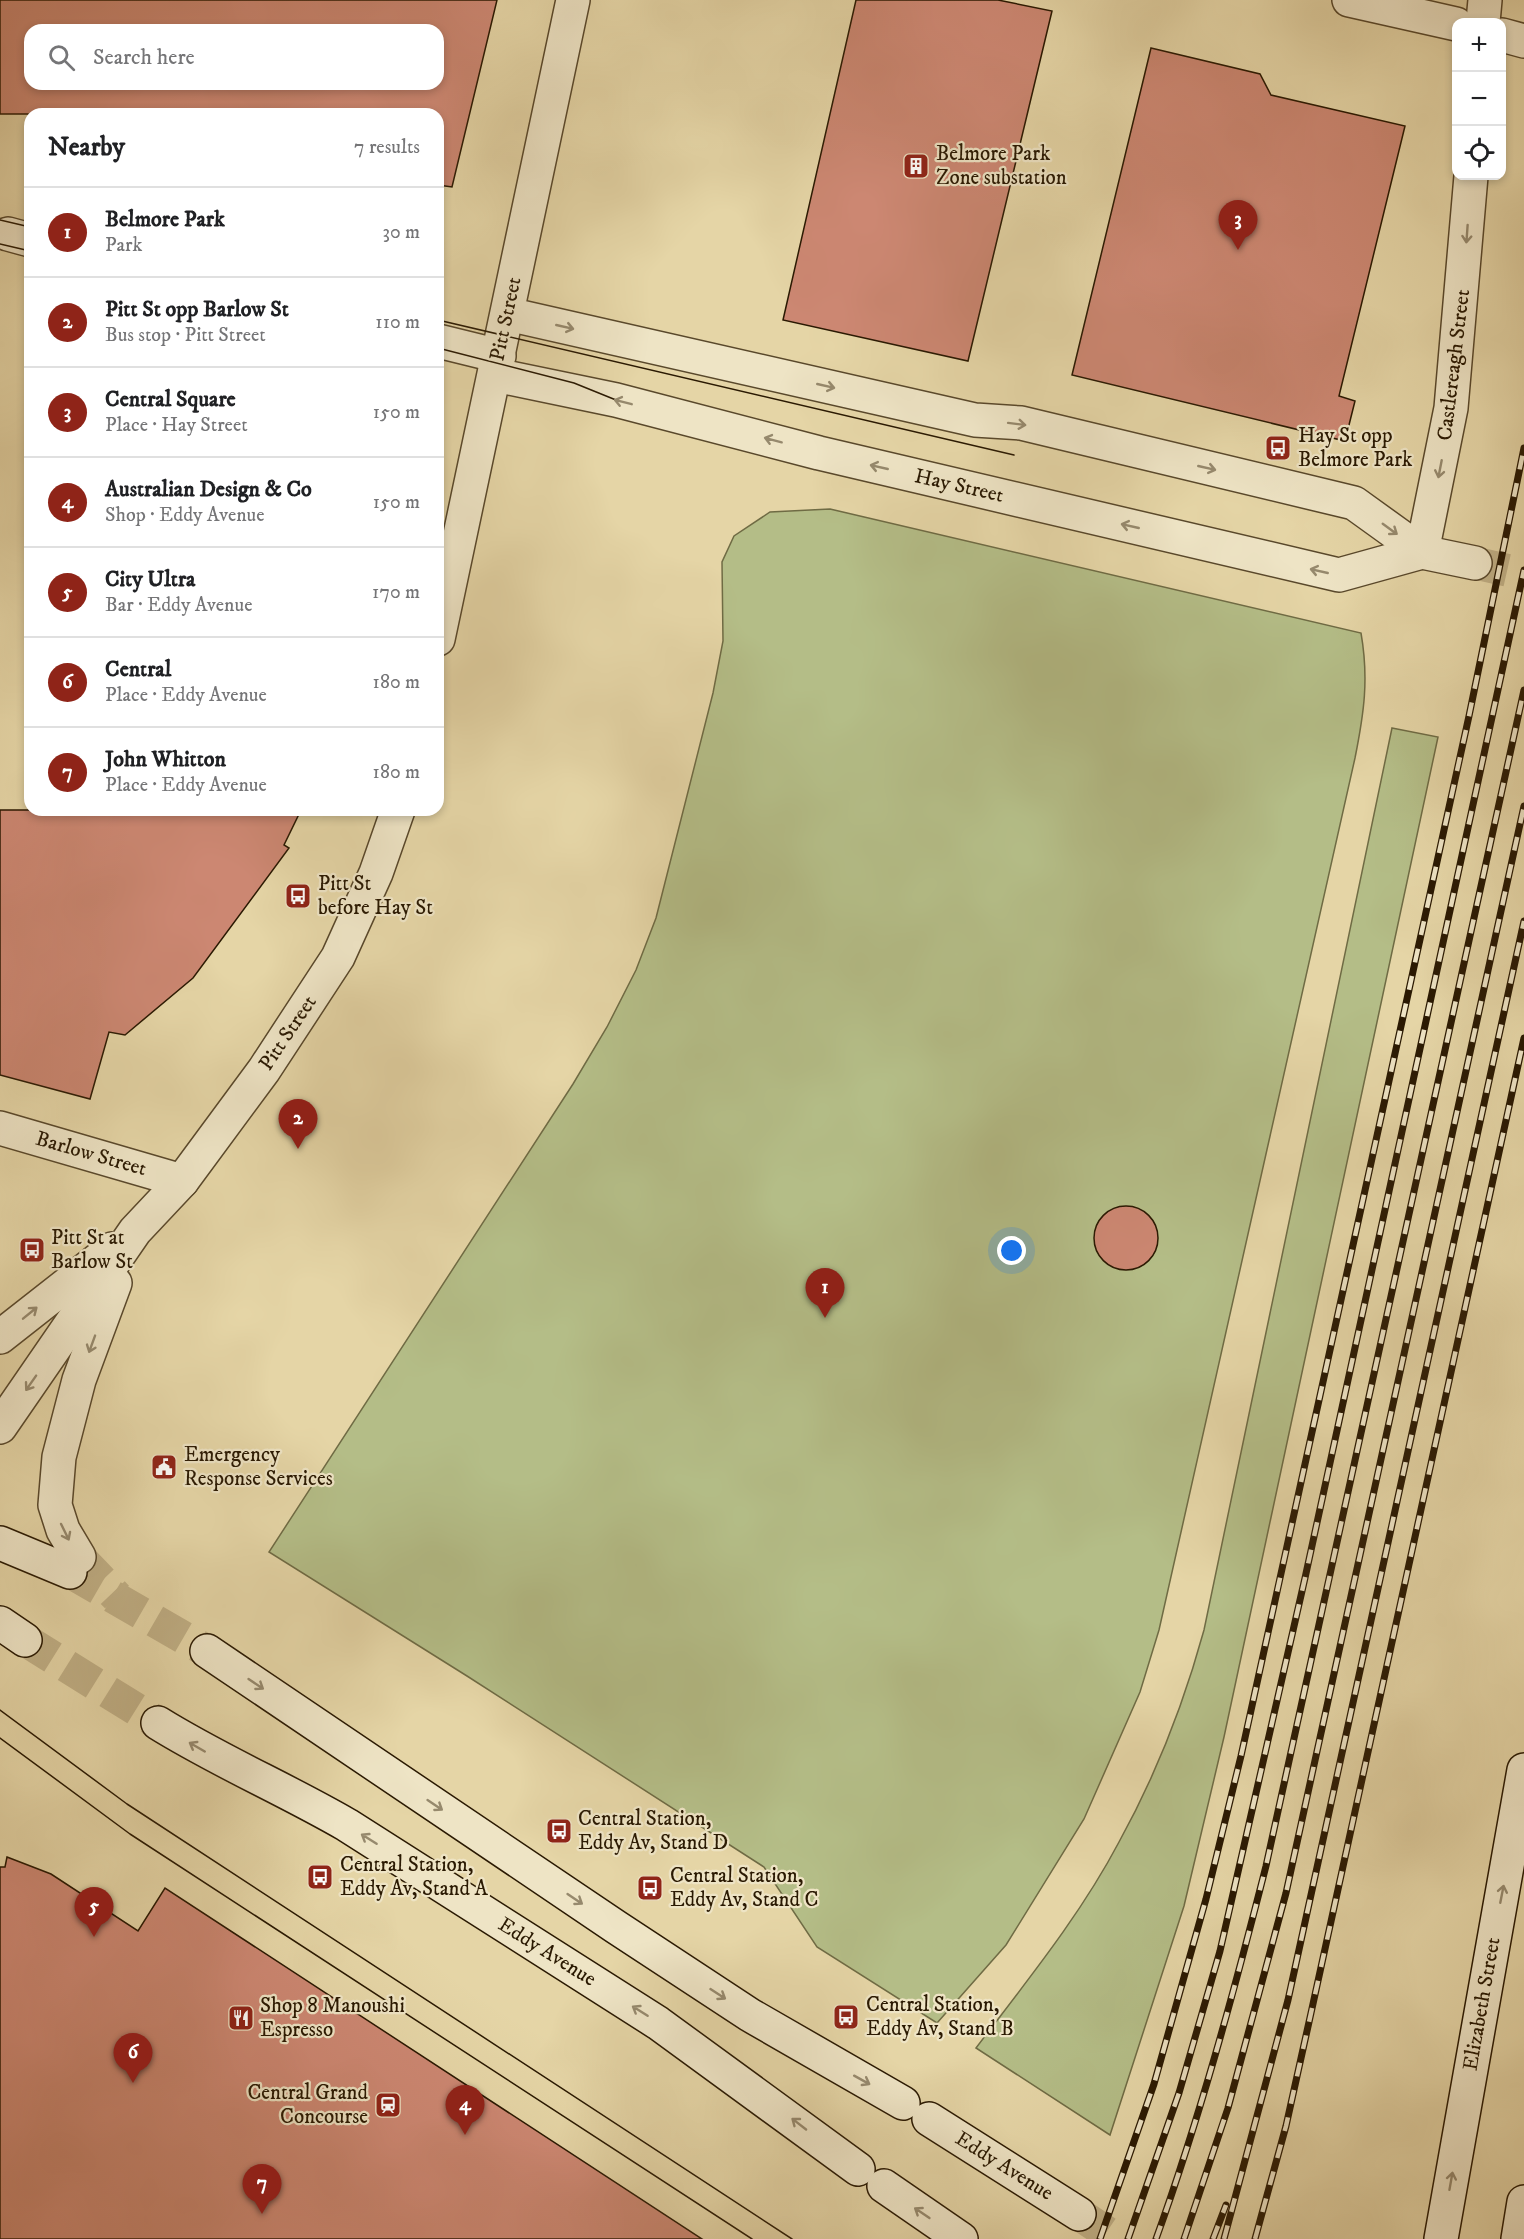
<!DOCTYPE html>
<html lang="en">
<head>
<meta charset="utf-8">
<style>
	:root { --surface:#fff; --page:#f6f6f6; --text:#202124; --muted:#757577; --line:#e0e0e0; --accent:#8f2418 }
	body { margin:0; font-family:"IM FELL DW Pica",serif; background:var(--page); color:var(--text) }
	.controls { position:absolute; right:18px; top:18px; display:grid; overflow:hidden; border-radius:12px; box-shadow:0 3px 9px #0003 }
	.controls button { width:54px; height:54px; display:grid; place-items:center; padding:0; border:0; border-bottom:2px solid var(--line); background:var(--surface); color:var(--text); font:30px sans-serif }
	.you { position:absolute; left:1012px; top:1251px; width:21px; height:21px; margin:-15px; border:4px solid #fff; border-radius:50%; background:#1a73e8; box-shadow:0 0 0 9px #1a73e833 }
	.badge { display:grid; place-items:center; width:39px; height:39px; border-radius:50%; background:var(--accent); color:#fff; font-size:20px; font-weight:700 }
	.pin { position:absolute; translate:-50% -50px; filter:drop-shadow(0 2px 3px #0008) }
	.pin::after { content:''; position:absolute; top:32px; width:21px; height:18px; background:inherit; clip-path:polygon(0 0,100% 0,50% 100%) }
	.list { margin:0; padding:0; list-style:none }
	h2 { display:flex; justify-content:space-between; align-items:center; height:78px; margin:0; padding:0 24px; font-size:26px }
	h2 small { font-size:20px; font-weight:400; color:var(--muted) }
	.list li { display:grid; grid-template-columns:39px 1fr auto; gap:18px; align-items:center; box-sizing:border-box; height:90px; padding:0 24px; border-top:2px solid var(--line) }
	.list b { display:block; font-size:22px; white-space:nowrap }
	.list p { margin:0; font-size:20px; white-space:nowrap; color:var(--muted) }
	.list em { font-size:20px; font-style:normal; color:var(--muted) }
	.icon { flex:none; width:33px; height:33px; fill:none; stroke:currentColor; stroke-width:2; stroke-linecap:round; stroke-linejoin:round }
	.map { position:relative; flex:none; width:1524px; height:2239px; overflow:hidden }
	.search { position:absolute; background:var(--surface); box-shadow:0 3px 9px #0003; left:24px; top:24px; width:420px; height:66px; display:flex; align-items:center; gap:15px; box-sizing:border-box; padding:0 21px; border-radius:18px; color:var(--muted); font-size:22px }
	.panel { position:absolute; background:var(--surface); box-shadow:0 3px 9px #0003; left:24px; top:108px; width:420px; height:708px; border-radius:18px }
	.map>svg:first-child { display:block }
	.green { fill:#b4bd87; stroke:#6f6b44; stroke-width:1.5 }
	.building { fill:#cc8772; stroke:#2a1902; stroke-width:1.5; fill-rule:evenodd }
	.lines { fill:none; stroke-linecap:round; stroke-linejoin:round }
	.minor-tunnel { stroke:#c0af85; stroke-width:33; stroke-dasharray:33 16; stroke-linecap:butt }
	.secondary-tunnel { stroke:#c0af85; stroke-width:33; stroke-dasharray:33 16; stroke-linecap:butt }
	.pedestrian-casing { stroke:#59482b; stroke-width:36 }
	.minor-casing { stroke:#59482b; stroke-width:36 }
	.tertiary-casing { stroke:#59482b; stroke-width:36 }
	.secondary-casing { stroke:#2a1902; stroke-width:36 }
	.pedestrian { stroke:#eee4c5; stroke-width:33 }
	.minor { stroke:#eee4c5; stroke-width:33 }
	.tertiary { stroke:#eee4c5; stroke-width:33 }
	.secondary { stroke:#eee4c5; stroke-width:33 }
	.tram { stroke:#2a1902; stroke-width:1.5 }
	.rail-casing { stroke:#2a1902; stroke-width:7 }
	.rail { stroke:#eee4c5; stroke-width:4.5; stroke-dasharray:14; stroke-linecap:butt }
	.oneway { stroke:#96896d }
	.labels { text-anchor:middle; dominant-baseline:central; stroke-width:4.5; stroke-linejoin:round; paint-order:stroke }
	.poi-label { font-size:21px; fill:#2a1902; stroke:#eee4c5; text-anchor:start }
	.street-label { font-size:21px; fill:#2a1902; stroke:#eee4c5 }
</style>
</head>
<body>
<div class="map">
<svg width="1524" height="2239" viewBox="0 0 1524 2239">
	<rect width="100%" height="100%" fill="#e5d5a6"/>
	<filter id="stains"><feTurbulence type="fractalNoise" baseFrequency=".00333" numOctaves="4"/><feColorMatrix values="0 0 0 0 .2 0 0 0 0 .09 0 0 0 0 .02 0 0 0 .5 -.17"/></filter>
	<radialGradient id="worn" r=".72"><stop offset=".6" stop-color="#630" stop-opacity="0"/><stop offset="1" stop-color="#630" stop-opacity=".3"/></radialGradient>
	<g class="green">
		<path d="M830,509L1361,633C1369,679 1364,713 1355,758L1159,1630L1140,1692L1084,1819L1006,1945L937,2023L817,1947L764,1867L467,1676L269,1552L573,1084L607,1027L636,970L656,918L713,693L723,641L722,562L734,536L770,512Z"/>
		<path d="M1392,728L1438,737L1224,1737L1184,1906L1110,2135L976,2048C1026,1982 1080,1916 1119,1842C1156,1775 1184,1703 1204,1630Z"/>
	</g>
	<g class="building">
		<path d="M0,0H497L452,187L438,185V114H0ZM30,30H438V84H30Z"/>
		<path d="M856,0H998L1052,11L968,361L783,320Z"/>
		<path d="M1151,48L1260,74L1271,95L1405,126L1339,396L1355,401L1345,441L1072,375Z"/>
		<path d="M0,810H301L284,845L289,848L193,978L125,1035L109,1032L90,1099L0,1075Z"/>
		<circle cx="1126" cy="1238" r="32"/>
		<path d="M7,1857L51,1874L138,1931L165,1888L702,2239H0V1867H5Z"/>
	</g>
	<g class="lines">
		<g class="minor-tunnel">
			<path d="M1475,563L1524,574"/>
			<path d="M79,1557L117,1597"/>
		</g>
		<g class="secondary-tunnel">
			<path d="M70,1572L207,1651"/>
			<path d="M25,1640L158,1723"/>
			<path d="M1079,2214L1116,2239"/>
		</g>
		<g class="pedestrian-casing">
			<g id="pedestrian">
				<path d="M8,234L30,240"/>
				<path d="M438,341L499,356"/>
			</g>
		</g>
		<g class="minor-casing">
			<g id="minor">
				<path d="M1349,0L1456,24"/>
				<path d="M1483,22L1485,0"/>
				<path d="M1502,35L1524,41"/>
				<path d="M508,314L975,420L1021,423L1354,503L1422,552L1475,563"/>
				<path d="M495,375L616,400L819,453L1339,575L1422,552"/>
				<path d="M1422,552L1451,408L1471,176"/>
				<path d="M0,1128L182,1181"/>
			</g>
		</g>
		<g class="tertiary-casing">
			<g id="tertiary">
				<path d="M438,639L573,0"/>
				<path d="M0,1337L112,1249"/>
				<path d="M0,1427L135,1231L182,1181L264,1070L338,957L376,873L398,810"/>
				<path d="M79,1557L63,1530L55,1505L59,1457L79,1380L115,1283"/>
			</g>
		</g>
		<g class="secondary-casing">
			<g id="secondary">
				<path d="M0,1543L70,1572"/>
				<path d="M0,1623L25,1640"/>
				<path d="M207,1651L616,1927L750,2015L903,2103"/>
				<path d="M158,1723C219,1761 285,1789 347,1825L658,2023L858,2169"/>
				<path d="M929,2119L1079,2214"/>
				<path d="M884,2186L961,2239"/>
				<path d="M1441,2239L1524,1770"/>
				<path d="M1518,2239L1524,2202"/>
			</g>
		</g>
		<use href="#pedestrian" class="pedestrian"/>
		<use href="#minor" class="minor"/>
		<use href="#tertiary" class="tertiary"/>
		<use href="#secondary" class="secondary"/>
		<g class="tram">
			<path d="M0,220L30,227"/>
			<path d="M0,244L30,251"/>
			<path d="M438,320L1014,455"/>
			<path d="M438,348L574,383L616,400"/>
			<path d="M0,1710L127,1804L792,2239"/>
			<path d="M0,1738L130,1834L752,2239"/>
		</g>
		<g class="rail-casing">
			<g id="rail">
				<path d="M1100,2239L1154,2084L1206,1899L1241,1756L1469,716L1524,448"/>
				<path d="M1128,2239L1179,2093L1220,1951L1305,1578L1524,570"/>
				<path d="M1156,2239C1200,2117 1234,1992 1266,1866L1524,690"/>
				<path d="M1184,2239L1228,2108L1286,1893L1524,806"/>
				<path d="M1213,2239L1226,2205"/>
				<path d="M1224,2239L1288,2000L1524,921"/>
				<path d="M1255,2239L1286,2126L1311,2013L1524,1038"/>
			</g>
		</g>
		<use href="#rail" class="rail"/>
	</g>
	<defs><path id="oneway-shaft" d="M-6 0H5M1.5-3L5.5 0L1.5 3" fill="none" stroke-width="1.6" stroke-linecap="round" stroke-linejoin="round" transform="scale(1.5)"/></defs>
	<g class="oneway">
		<use href="#oneway-shaft" transform="translate(1467 234) rotate(94)"/>
		<use href="#oneway-shaft" transform="translate(565 327) rotate(13)"/>
		<use href="#oneway-shaft" transform="translate(826 386) rotate(13)"/>
		<use href="#oneway-shaft" transform="translate(623 402) rotate(-166)"/>
		<use href="#oneway-shaft" transform="translate(1017 424) rotate(7)"/>
		<use href="#oneway-shaft" transform="translate(773 440) rotate(-165)"/>
		<use href="#oneway-shaft" transform="translate(879 467) rotate(-167)"/>
		<use href="#oneway-shaft" transform="translate(1207 468) rotate(13)"/>
		<use href="#oneway-shaft" transform="translate(1440 469) rotate(101)"/>
		<use href="#oneway-shaft" transform="translate(1130 526) rotate(-167)"/>
		<use href="#oneway-shaft" transform="translate(1390 529) rotate(36)"/>
		<use href="#oneway-shaft" transform="translate(1319 571) rotate(-167)"/>
		<use href="#oneway-shaft" transform="translate(30 1313) rotate(-39)"/>
		<use href="#oneway-shaft" transform="translate(92 1344) rotate(110)"/>
		<use href="#oneway-shaft" transform="translate(31 1383) rotate(125)"/>
		<use href="#oneway-shaft" transform="translate(65 1532) rotate(64)"/>
		<use href="#oneway-shaft" transform="translate(256 1684) rotate(34)"/>
		<use href="#oneway-shaft" transform="translate(197 1747) rotate(-150)"/>
		<use href="#oneway-shaft" transform="translate(435 1805) rotate(34)"/>
		<use href="#oneway-shaft" transform="translate(369 1839) rotate(-148)"/>
		<use href="#oneway-shaft" transform="translate(1502 1894) rotate(-79)"/>
		<use href="#oneway-shaft" transform="translate(575 1899) rotate(34)"/>
		<use href="#oneway-shaft" transform="translate(718 1994) rotate(33)"/>
		<use href="#oneway-shaft" transform="translate(640 2011) rotate(-148)"/>
		<use href="#oneway-shaft" transform="translate(862 2080) rotate(29)"/>
		<use href="#oneway-shaft" transform="translate(799 2124) rotate(-142)"/>
		<use href="#oneway-shaft" transform="translate(1451 2181) rotate(-80)"/>
		<use href="#oneway-shaft" transform="translate(922 2213) rotate(-146)"/>
	</g>
	<defs>
		<g id="building-square" transform="scale(1.35)"><rect x="-9" y="-9" width="18" height="18" rx="4" fill="#8f2418" stroke="#eee4c5"/><path d="M-4-6H4V6H1V3H-1V6H-4ZM-2.5-4.3h1.7v1.8h-1.7ZM.8-4.3h1.7v1.8H.8ZM-2.5-1h1.7V.8h-1.7ZM.8-1h1.7V.8H.8Z" fill="#fff"/></g>
		<g id="bus-square" transform="scale(1.35)"><rect x="-9" y="-9" width="18" height="18" rx="4" fill="#8f2418" stroke="#eee4c5"/><path d="M-5-6H5V4H4V6H2V4H-2V6H-4V4H-5ZM-3.5-4V0h7V-4ZM-3.5 1.2v1.5H-2V1.2ZM2 1.2v1.5H3.5V1.2Z" fill="#fff"/></g>
		<g id="civic-square" transform="scale(1.35)"><rect x="-9" y="-9" width="18" height="18" rx="4" fill="#8f2418" stroke="#eee4c5"/><path d="M-.6-6.5H3V-4.5H.6V-3L4-1V1h2V6H-6V1h2V-1L-.6-3ZM-1.2 2.5V6h2.4V2.5Z" fill="#fff"/></g>
		<g id="restaurant-square" transform="scale(1.35)"><rect x="-9" y="-9" width="18" height="18" rx="4" fill="#8f2418" stroke="#eee4c5"/><path d="M-5-6h1v4h1v-4h1v4h1v-4h1v5L-1.5 .5V6h-2V.5L-5-1ZM5-6V6H3V1.5H1.5Q1.5-4 5-6Z" fill="#fff"/></g>
		<g id="station-square" transform="scale(1.35)"><rect x="-9" y="-9" width="18" height="18" rx="4" fill="#8f2418" stroke="#eee4c5"/><path d="M-3-6H3Q5-6 5-4V2Q5 4 3 4L4.5 6H3L1.5 4h-3L-3 6H-4.5L-3 4Q-5 4-5 2V-4Q-5-6-3-6ZM-3.5-4v3h7v-3ZM-3.5 1v1.5H-2V1ZM2 1v1.5H3.5V1Z" fill="#fff"/></g>
	</defs>
	<g fill-rule="evenodd">
		<use href="#building-square" x="916" y="166"/>
		<use href="#bus-square" x="1278" y="448"/>
		<use href="#bus-square" x="298" y="896"/>
		<use href="#bus-square" x="32" y="1250"/>
		<use href="#civic-square" x="164" y="1467"/>
		<use href="#bus-square" x="559" y="1831"/>
		<use href="#bus-square" x="320" y="1877"/>
		<use href="#bus-square" x="650" y="1888"/>
		<use href="#bus-square" x="846" y="2017"/>
		<use href="#restaurant-square" x="241" y="2018"/>
		<use href="#station-square" x="388" y="2105"/>
	</g>
	<g class="labels">
		<g class="poi-label">
			<text x="936" y="154">Belmore Park<tspan x="936" dy="24">Zone substation</tspan></text>
			<text x="1298" y="436">Hay St opp<tspan x="1298" dy="24">Belmore Park</tspan></text>
			<text x="318" y="884">Pitt St<tspan x="318" dy="24">before Hay St</tspan></text>
			<text x="51" y="1238">Pitt St at<tspan x="51" dy="24">Barlow St</tspan></text>
			<text x="184" y="1455">Emergency<tspan x="184" dy="24">Response Services</tspan></text>
			<text x="578" y="1819">Central Station,<tspan x="578" dy="24">Eddy Av, Stand D</tspan></text>
			<text x="340" y="1865">Central Station,<tspan x="340" dy="24">Eddy Av, Stand A</tspan></text>
			<text x="670" y="1876">Central Station,<tspan x="670" dy="24">Eddy Av, Stand C</tspan></text>
			<text x="866" y="2005">Central Station,<tspan x="866" dy="24">Eddy Av, Stand B</tspan></text>
			<text x="260" y="2006">Shop 8 Manoushi<tspan x="260" dy="24">Espresso</tspan></text>
			<text x="368" y="2093" text-anchor="end">Central Grand<tspan x="368" dy="24">Concourse</tspan></text>
		</g>
		<g class="street-label">
			<text transform="translate(506 319) rotate(-78)">Pitt Street</text>
			<text transform="translate(1454 365) rotate(-83)">Castlereagh Street</text>
			<text transform="translate(959 486) rotate(13)">Hay Street</text>
			<text transform="translate(288 1033) rotate(-56)">Pitt Street</text>
			<text transform="translate(91 1154) rotate(16)">Barlow Street</text>
			<text transform="translate(547 1952) rotate(32)">Eddy Avenue</text>
			<text transform="translate(1482 2004) rotate(-80)">Elizabeth Street</text>
			<text transform="translate(1004 2166) rotate(32)">Eddy Avenue</text>
		</g>
	</g>
	<rect width="100%" height="100%" filter="url(#stains)"/>
	<rect width="100%" height="100%" fill="url(#worn)"/>
</svg>
<div class="controls">
<button>+</button>
<button>−</button>
<button><svg class="icon" aria-label="locate" viewBox="0 0 24 24"><circle cx="12" cy="12" r="6"/><path d="M12 2v4M12 18v4M2 12h4M18 12h4"/></svg></button>
</div>
<div class="you"></div>
<div class="pin badge" style="left:825px;top:1318px">1</div>
<div class="pin badge" style="left:298px;top:1149px">2</div>
<div class="pin badge" style="left:1238px;top:250px">3</div>
<div class="pin badge" style="left:465px;top:2135px">4</div>
<div class="pin badge" style="left:94px;top:1937px">5</div>
<div class="pin badge" style="left:133px;top:2083px">6</div>
<div class="pin badge" style="left:262px;top:2214px">7</div>
<div class="search"><svg class="icon" aria-label="search" viewBox="0 0 24 24"><circle cx="10" cy="10" r="6"/><path d="M15 15l6 6"/></svg>Search here</div>
<section class="panel">
<h2>Nearby<small>7 results</small></h2>
<ul class="list">
<li><span class="badge">1</span><div><b>Belmore Park</b><p>Park</p></div><em>30 m</em></li>
<li><span class="badge">2</span><div><b>Pitt St opp Barlow St</b><p>Bus stop · Pitt Street</p></div><em>110 m</em></li>
<li><span class="badge">3</span><div><b>Central Square</b><p>Place · Hay Street</p></div><em>150 m</em></li>
<li><span class="badge">4</span><div><b>Australian Design &amp; Co</b><p>Shop · Eddy Avenue</p></div><em>150 m</em></li>
<li><span class="badge">5</span><div><b>City Ultra</b><p>Bar · Eddy Avenue</p></div><em>170 m</em></li>
<li><span class="badge">6</span><div><b>Central</b><p>Place · Eddy Avenue</p></div><em>180 m</em></li>
<li><span class="badge">7</span><div><b>John Whitton</b><p>Place · Eddy Avenue</p></div><em>180 m</em></li>
</ul>
</section>
</div>
</body>
</html>
